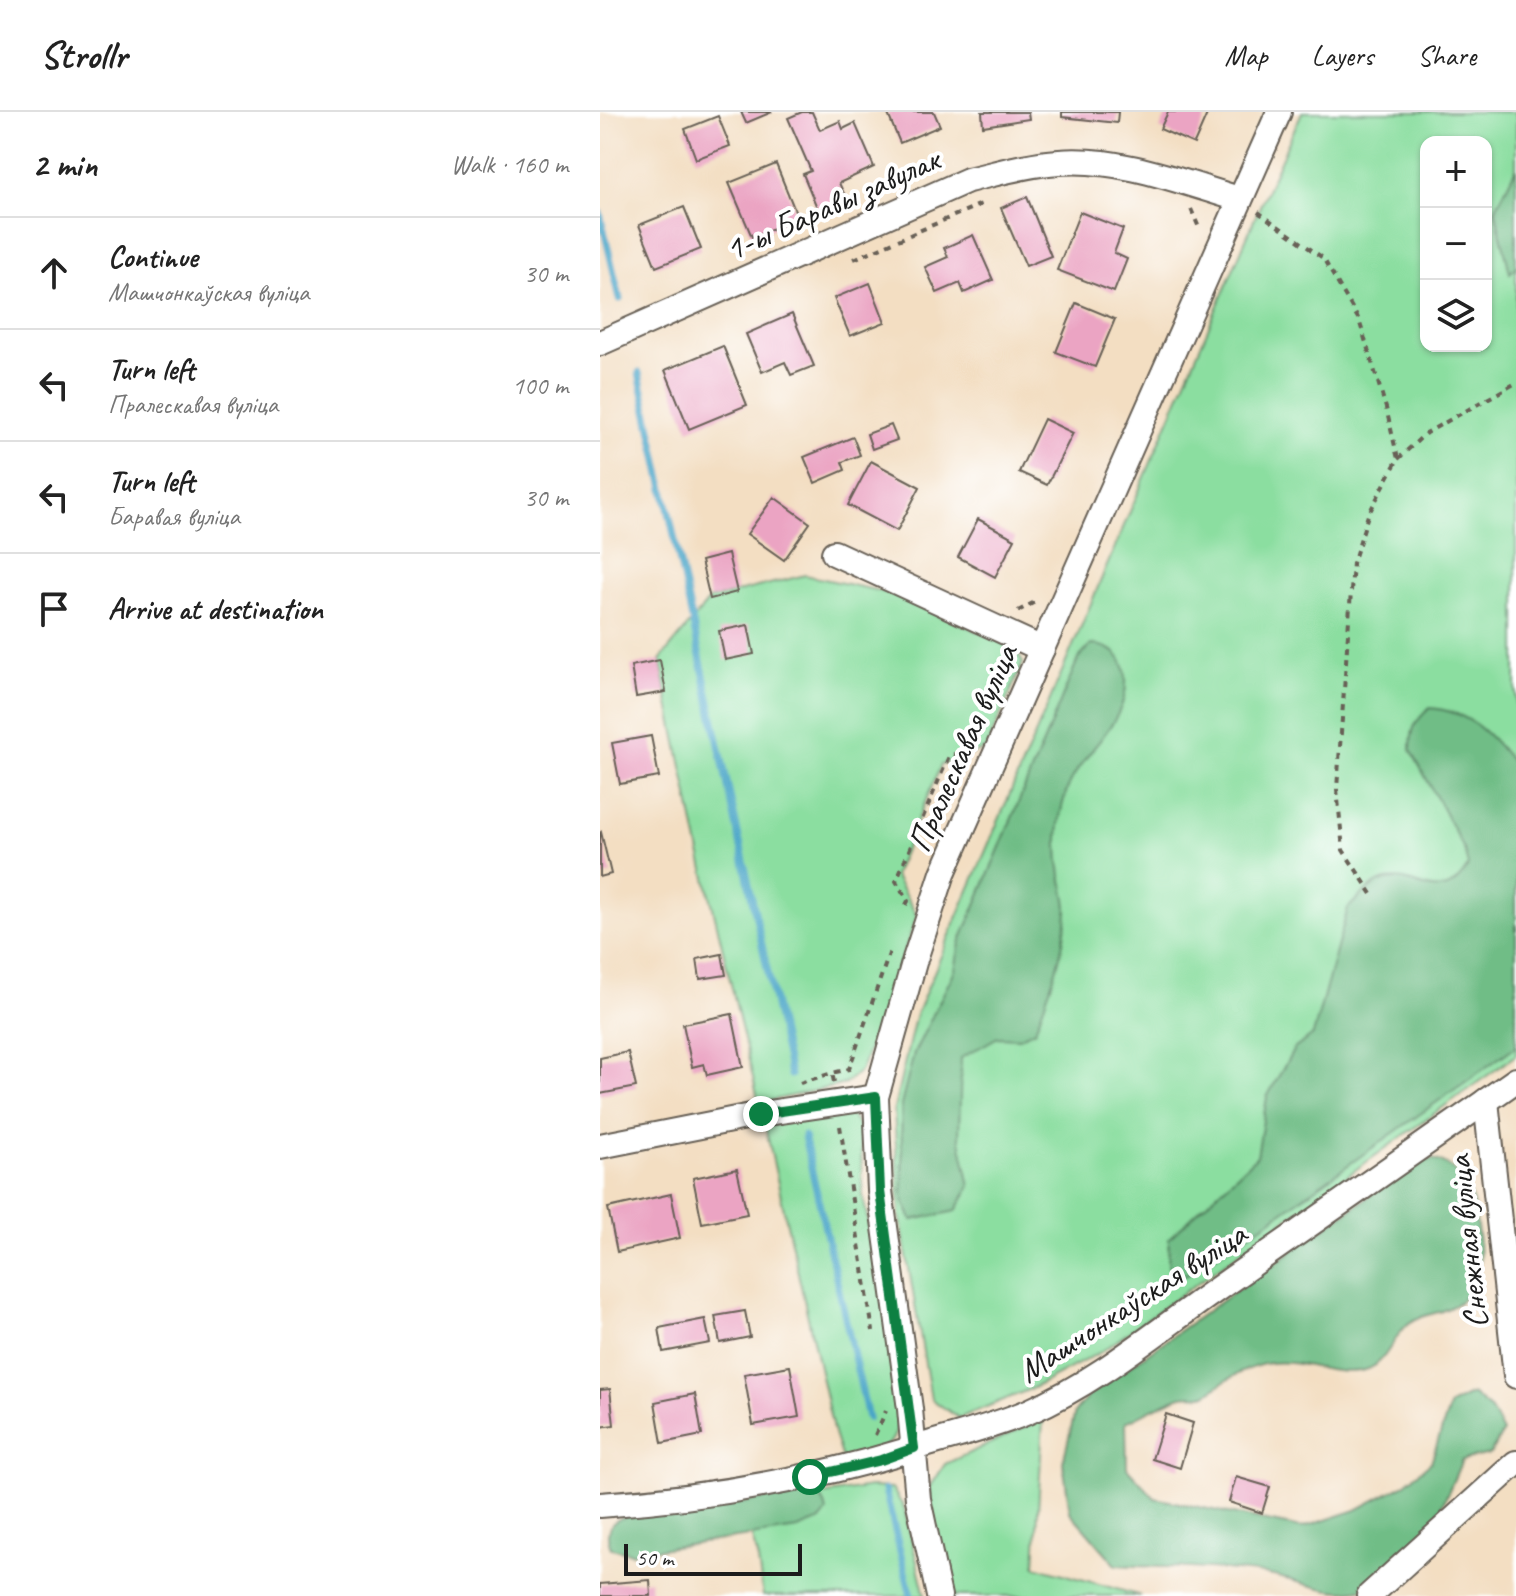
<!DOCTYPE html>
<html lang="en">
<head>
<meta charset="utf-8">
<style>
	:root { --surface:#fff; --page:#f6f6f6; --text:#222; --muted:#767676; --line:#e0e0e0 }
	body { margin:0; font-family:Caveat,sans-serif; background:var(--page); color:var(--text) }
	.controls { position:absolute; right:24px; top:24px; display:grid; overflow:hidden; border-radius:16px; box-shadow:0 2px 6px #0004 }
	.controls button { width:72px; height:72px; display:grid; place-items:center; padding:0; border:0; border-bottom:2px solid var(--line); background:var(--surface); color:var(--text); font:40px sans-serif }
	.scale { position:absolute; left:24px; bottom:20px; width:178px; box-sizing:border-box; padding-left:8px; border:4px solid #1c1c1c; border-top:0; font-size:22px; line-height:28px; white-space:nowrap; color:#1c1c1c; -webkit-text-stroke:6px #fff; paint-order:stroke }
	.stop { position:absolute; width:24px; height:24px; margin:-18px; border:6px solid #0b8043; border-radius:50%; background:#fff }
	.stop.end { background:#0b8043; border-color:#fff; box-shadow:0 2px 8px #0008 }
	.list { margin:0; padding:0; list-style:none }
	h2 { display:flex; justify-content:space-between; align-items:center; height:104px; margin:0; padding:0 32px; font-size:34px }
	h2 small { font-size:26px; font-weight:400; color:var(--muted) }
	.list li { display:grid; grid-template-columns:52px 1fr auto; gap:24px; align-items:center; box-sizing:border-box; height:112px; padding:0 32px; border-top:2px solid var(--line) }
	.list b { display:block; font-size:30px; white-space:nowrap }
	.list p { margin:0; font-size:26px; white-space:nowrap; color:var(--muted) }
	.list em { font-size:26px; font-style:normal; color:var(--muted) }
	.icon { flex:none; width:44px; height:44px; fill:none; stroke:currentColor; stroke-width:2; stroke-linecap:round; stroke-linejoin:round }
	.map { position:relative; flex:none; width:916px; height:1484px; overflow:hidden }
	header { display:flex; align-items:center; gap:48px; box-sizing:border-box; height:112px; padding:0 40px; background:var(--surface); border-bottom:2px solid var(--line) }
	header strong { font-size:38px }
	nav { display:flex; gap:44px; margin-inline-start:auto; font-size:28px }
	main { display:flex }
	aside { flex:1; background:var(--surface) }
	.map>svg:first-child { display:block }
	.green { fill:#8bdea0; stroke:#547d5e; stroke-width:2; fill-rule:evenodd }
	.forest { fill:#70bd86; stroke:#466c51; stroke-width:2 }
	.lines { fill:none; stroke-linecap:round; stroke-linejoin:round }
	.stream { stroke:#48a5c7; stroke-width:7 }
	.building { fill:#eba4c3 }
	.minor-casing { stroke:#676056; stroke-width:28 }
	.path { stroke:#676056; stroke-width:4; stroke-dasharray:6 6; stroke-linecap:butt }
	.minor { stroke:#fff; stroke-width:24 }
	.route { stroke:#0b8043; stroke-width:10 }
	.labels { text-anchor:middle; dominant-baseline:central; stroke-width:8; stroke-linejoin:round; paint-order:stroke }
	.street-label { font-size:34px; fill:#1c1c1c; stroke:#fff }
</style>
</head>
<body>
<header>
<strong>Strollr</strong>
<nav><a>Map</a><a>Layers</a><a>Share</a></nav>
</header>
<main>
<aside>
<h2>2 min<small>Walk · 160 m</small></h2>
<ul class="list">
<li><svg class="icon" aria-label="ahead" viewBox="0 0 24 24"><path d="M12 20V5M6 11l6-6 6 6"/></svg><div><b>Continue</b><p>Машчонкаўская вуліца</p></div><em>30 m</em></li>
<li><svg class="icon" aria-label="left" viewBox="0 0 24 24"><path d="M17 20v-9H6M10 6l-5 5 5 5"/></svg><div><b>Turn left</b><p>Пралескавая вуліца</p></div><em>100 m</em></li>
<li><svg class="icon" aria-label="left" viewBox="0 0 24 24"><path d="M17 20v-9H6M10 6l-5 5 5 5"/></svg><div><b>Turn left</b><p>Баравая вуліца</p></div><em>30 m</em></li>
<li><svg class="icon" aria-label="arrive" viewBox="0 0 24 24"><path d="M6 21V4h12l-3 4 3 4H6"/></svg><div><b>Arrive at destination</b></div></li>
</ul>
</aside>
<div class="map">
<svg width="916" height="1484" viewBox="0 0 916 1484">
	<rect width="100%" height="100%" fill="#fff"/>
	<filter id="ink" filterUnits="userSpaceOnUse"><feTurbulence type="fractalNoise" baseFrequency=".0125" numOctaves="2"/><feDisplacementMap in="SourceGraphic" scale="16" xChannelSelector="R" yChannelSelector="G"/><feConvolveMatrix kernelMatrix="1 2 1 2 8 2 1 2 1" color-interpolation-filters="sRGB"/></filter>
	<filter id="wash" filterUnits="userSpaceOnUse"><feTurbulence type="fractalNoise" baseFrequency=".006" numOctaves="4" result="noise"/><feDisplacementMap in="SourceGraphic" scale="32" xChannelSelector="R" yChannelSelector="G"/><feGaussianBlur stdDeviation="1.8" result="paint"/><feColorMatrix in="noise" values="0 0 0 0 0 0 0 0 0 0 0 0 0 0 0 0 0 1.4 0 .05"/><feComposite in="paint" operator="in"/></filter>
	<g filter="url(#wash)">
		<rect width="100%" height="100%" fill="#f3dec2"/>
		<g class="green">
			<path d="M702,0H916V943L501,1240L433,1276L359,1306L331,1287L300,1104L294,997L315,905L666,80ZM826,30H886V234H826Z"/>
			<path d="M205,463L294,482L415,536L423,551L386,637L341,653L294,763L317,804L261,958L245,972L159,991L98,732L60,548L110,487Z"/>
			<path d="M249,1001L260,1016L263,1084L301,1289C296,1341 289,1334 243,1350L234,1322L165,1013Z"/>
			<path d="M443,1307L435,1454L541,1484H345L329,1377L345,1352Z"/>
			<path d="M270,1375L292,1376L304,1396L325,1484H163L158,1448L144,1396Z"/>
		</g>
		<g class="forest">
			<path d="M916,56V155L910,161L895,98Z"/>
			<path d="M491,533C511,533 525,544 526,566C529,614 477,641 465,684C457,709 456,738 461,763C463,775 468,788 467,800C465,841 449,879 435,918L419,926L398,925L361,946L359,1024L370,1074L356,1099L312,1108L303,1087L301,993L314,941L355,858L360,831L478,547Z"/>
			<path d="M830,596C871,599 893,625 916,656V934L665,1112L586,1163L576,1160L568,1153L569,1126L657,1044L667,985L694,937L713,923L748,796C758,787 770,773 783,769C815,758 841,801 868,754L864,737L811,638C811,618 814,609 830,596Z"/>
			<path d="M833,1047C859,1054 871,1077 875,1101C881,1142 889,1182 842,1199C827,1204 814,1204 804,1216C792,1229 785,1251 768,1257C737,1267 703,1247 671,1251C653,1253 636,1262 621,1272C616,1275 611,1280 606,1282C599,1285 589,1282 582,1284C563,1290 544,1302 526,1310L527,1356L555,1386L701,1416L756,1398L805,1372L831,1350L850,1293L872,1282L891,1298L903,1320L890,1342L862,1348C840,1399 813,1475 747,1479C725,1481 687,1465 663,1462C615,1455 564,1456 516,1453L470,1400L463,1350L475,1300L489,1283L816,1051Z"/>
			<path d="M209,1379C220,1383 225,1388 227,1400L221,1408L198,1417L32,1441L11,1436C4,1419 9,1409 27,1404L107,1397Z"/>
		</g>
		<g class="lines">
			<g class="stream">
				<path d="M0,101L20,187"/>
				<path d="M39,261L190,963"/>
				<path d="M204,1024L268,1306"/>
				<path d="M285,1378L311,1484"/>
			</g>
		</g>
		<g id="blocks">
			<g class="building">
				<path d="M141,0H172L146,11Z"/>
				<path d="M202,0H212L220,18L240,9L243,17L255,11L274,55L239,71L246,86L218,98L203,62L211,59L188,6Z"/>
				<path d="M287,0H334L340,14L300,31Z"/>
				<path d="M382,0H428L429,7L383,14Z"/>
				<path d="M462,0H518L517,11L462,5Z"/>
				<path d="M568,0H608L594,32L560,17Z"/>
				<path d="M118,4L130,34L96,47L85,17Z"/>
				<path d="M176,52L198,106L152,125L129,71Z"/>
				<path d="M427,85L451,144L426,154L401,96Z"/>
				<path d="M84,95L101,137L56,155L39,113Z"/>
				<path d="M480,100L523,117L514,141L527,147L514,180L457,158Z"/>
				<path d="M373,123L393,168L364,181L360,171L337,181L325,155L348,145L344,136Z"/>
				<path d="M270,171L285,210L250,224L234,186Z"/>
				<path d="M476,191L515,207L495,255L456,240Z"/>
				<path d="M192,202L214,254L191,263L185,250L162,260L146,222Z"/>
				<path d="M123,234L147,293L89,317L65,258Z"/>
				<path d="M444,307L473,321L447,373L419,360Z"/>
				<path d="M291,313L297,328L272,337L267,322Z"/>
				<path d="M253,325L260,343L242,350L245,358L215,371L204,345Z"/>
				<path d="M271,349L320,375L297,419L248,393Z"/>
				<path d="M174,385L210,411L184,448L147,422Z"/>
				<path d="M378,407L415,427L395,465L358,445Z"/>
				<path d="M128,442L137,480L110,487L101,449Z"/>
				<path d="M148,513L154,542L125,548L119,519Z"/>
				<path d="M60,548L66,580L36,585L31,554Z"/>
				<path d="M51,624L59,665L20,672L12,631Z"/>
				<path d="M1,720L11,762L0,765V721Z"/>
				<path d="M122,842L126,863L100,867L97,847Z"/>
				<path d="M132,902L143,955L107,963L104,952L92,955L83,912Z"/>
				<path d="M28,940L36,975L0,982V946Z"/>
				<path d="M137,1057L147,1102L102,1111L93,1066Z"/>
				<path d="M71,1082L80,1126L17,1140L8,1096Z"/>
				<path d="M145,1199L150,1225L120,1231L115,1204Z"/>
				<path d="M105,1207L110,1231L63,1240L59,1216Z"/>
				<path d="M190,1254L199,1305L153,1313L144,1262Z"/>
				<path d="M10,1277L14,1313L0,1315V1278Z"/>
				<path d="M95,1282L102,1323L62,1331L55,1290Z"/>
				<path d="M566,1302L593,1311L580,1356L552,1347Z"/>
				<path d="M636,1365L670,1375L662,1401L629,1390Z"/>
				<path d="M50,1468L51,1484H0V1472Z"/>
			</g>
		</g>
	</g>
	<g filter="url(#ink)">
		<use href="#blocks" fill-opacity="0" stroke="#676056" stroke-width="2"/>
		<g class="lines">
			<g class="minor-casing">
				<g id="minor">
					<path d="M0,231L368,68C398,61 428,52 459,50C519,45 582,70 639,87"/>
					<path d="M234,441L442,537"/>
					<path d="M886,989L916,1264"/>
					<path d="M0,1034L161,1002L276,985"/>
					<path d="M0,1393C110,1386 210,1368 315,1336C354,1324 393,1315 430,1299C495,1271 556,1220 613,1180C714,1110 815,1038 916,968"/>
					<path d="M339,1484L318,1387L310,1297L280,1079L276,985L315,847L343,761L679,0"/>
					<path d="M769,1484L916,1351"/>
				</g>
			</g>
			<g class="path">
				<path d="M591,97L600,118"/>
				<path d="M658,100L723,146L759,208L786,296L798,347L768,403L753,451L737,677L743,738L774,785"/>
				<path d="M254,147L386,90"/>
				<path d="M798,347L826,321L916,271"/>
				<path d="M418,499L435,490"/>
				<path d="M306,793L308,789L296,769L349,644L372,636"/>
				<path d="M234,970L232,961L249,957L290,839"/>
				<path d="M200,971L232,961"/>
				<path d="M240,1014L273,1219"/>
				<path d="M275,1323L286,1299"/>
			</g>
			<use href="#minor" class="minor"/>
		</g>
	</g>
	<g class="lines" filter="url(#ink)">
		<path class="route" d="M161,1002L276,985L280,1079L314,1336L281,1348L210,1365"/>
	</g>
	<g class="labels">
		<g class="street-label">
			<text transform="translate(232 92) rotate(-24)">1-ы Баравы завулак</text>
			<text transform="translate(362 636) rotate(-66)">Пралескавая вуліца</text>
			<text transform="translate(867 1130) rotate(-96)">Снежная вуліца</text>
			<text transform="translate(532 1190) rotate(-33)">Машчонкаўская вуліца</text>
		</g>
	</g>
</svg>
<div class="controls">
<button>+</button>
<button>−</button>
<button><svg class="icon" aria-label="layers" viewBox="0 0 24 24"><path d="M12 4l9 5-9 5-9-5zM3 14l9 5 9-5"/></svg></button>
</div>
<div class="scale">50 m</div>
<div class="stop" style="left:210px;top:1365px"></div>
<div class="stop end" style="left:161px;top:1002px"></div>
</div>
</main>
</body>
</html>
